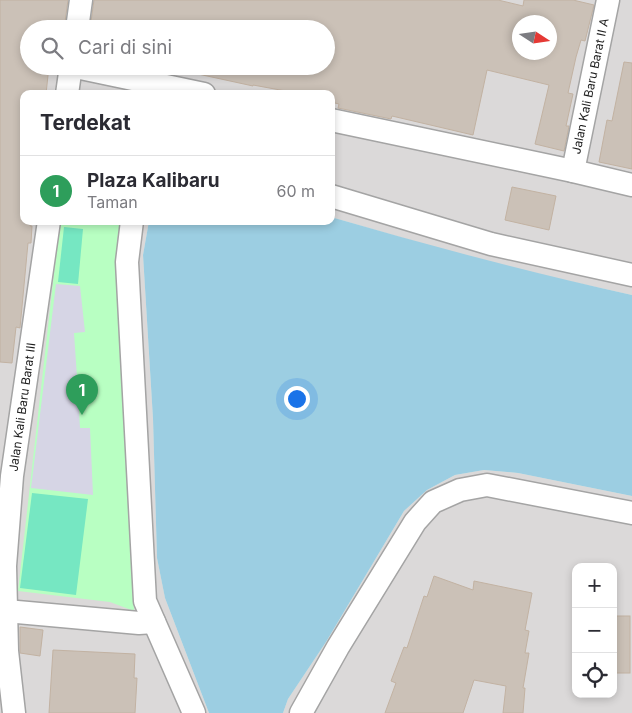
<!DOCTYPE html>
<html lang="id">
<head>
<meta charset="utf-8">
<style>
	:root { --surface:#fff; --page:#f7f7f7; --text:#2b2b33; --muted:#7c7c81; --line:#e1e1e2; --accent:#2563eb }
	body { margin:0; font-family:Inter,sans-serif; background:var(--page); color:var(--text) }
	.controls { position:absolute; right:15px; bottom:15px; display:grid; overflow:hidden; border-radius:10px; box-shadow:0 2px 8px #0003 }
	.controls button { width:45px; height:45px; display:grid; place-items:center; padding:0; border:0; border-bottom:1px solid var(--line); background:var(--surface); color:var(--text); font:25px sans-serif }
	.compass { position:absolute; left:512px; top:15px; width:45px; height:45px; border-radius:50%; background:var(--surface); box-shadow:0 2px 8px #0003; rotate:102deg }
	.you { position:absolute; left:296px; top:398px; width:18px; height:18px; margin:-12px; border:4px solid #fff; border-radius:50%; background:#1a73e8; box-shadow:0 0 0 8px #1a73e833 }
	.badge { display:grid; place-items:center; width:32px; height:32px; border-radius:50%; background:var(--accent); color:#fff; font-size:16px; font-weight:700 }
	.pin { position:absolute; translate:-50% -41px; filter:drop-shadow(0 1px 2px #0008) }
	.pin::after { content:''; position:absolute; top:26px; width:18px; height:15px; background:inherit; clip-path:polygon(0 0,100% 0,50% 100%) }
	.list { margin:0; padding:0; list-style:none }
	h2 { display:flex; justify-content:space-between; align-items:center; height:65px; margin:0; padding:0 20px; font-size:21px }
	h2 small { font-size:16px; font-weight:400; color:var(--muted) }
	.list li { display:grid; grid-template-columns:32px 1fr auto; gap:15px; align-items:center; box-sizing:border-box; height:70px; padding:0 20px; border-top:1px solid var(--line) }
	.list b { display:block; font-size:19px; white-space:nowrap }
	.list p { margin:0; font-size:16px; white-space:nowrap; color:var(--muted) }
	.list em { font-size:16px; font-style:normal; color:var(--muted) }
	.icon { flex:none; width:28px; height:28px; fill:none; stroke:currentColor; stroke-width:2; stroke-linecap:round; stroke-linejoin:round }
	.map { position:relative; flex:none; width:632px; height:713px; overflow:hidden }
	.search { position:absolute; background:var(--surface); box-shadow:0 2px 8px #0003; left:20px; top:20px; width:315px; height:55px; display:flex; align-items:center; gap:12px; box-sizing:border-box; padding:0 18px; border-radius:28px; color:var(--muted); font-size:19px }
	.panel { position:absolute; background:var(--surface); box-shadow:0 2px 8px #0003; left:20px; top:90px; width:315px; height:135px; border-radius:10px }
	.map>svg:first-child { display:block }
	.residential { fill:#dbd9d9; fill-rule:evenodd }
	.park { fill:#b8ffc2 }
	.pitch { fill:#76e7c2 }
	.plaza { fill:#d6d5e5 }
	.water { fill:#9ccee2 }
	.building { fill:#cbc1b7; stroke:#c2b2a2; fill-rule:evenodd }
	.lines { fill:none; stroke-linecap:round; stroke-linejoin:round }
	.minor-casing { stroke:#a4a4a4; stroke-width:25 }
	.minor { stroke:#fff; stroke-width:22 }
	.labels { text-anchor:middle; dominant-baseline:central; stroke-width:4; stroke-linejoin:round; paint-order:stroke }
	.street-label { font-size:12px; fill:#1d1d1d; stroke:#fff }
</style>
</head>
<body>
<div class="map">
<svg width="632" height="713" viewBox="0 0 632 713">
	<rect width="100%" height="100%" fill="#efebe1"/>
	<g class="residential">
		<path d="M0,0H632V295L546,276L441,249L331,217V94H24V221H149L143,255L153,419L157,558L165,598L209,713H0ZM520,22H550V52H520ZM29,29H326V66H29Z"/>
		<path d="M484,470L518,473L632,496V713H283L288,699L326,642L404,511L427,490L455,475ZM576,567H613V694H576Z"/>
	</g>
	<path class="park" d="M60,221H120L121,223L117,239L134,611L110,602L18,591Z"/>
	<g class="pitch">
		<path d="M64,227L83,229L78,284L58,282Z"/>
		<path d="M32,493L88,499L76,595L20,588Z"/>
	</g>
	<path class="plaza" d="M56,284L80,286L85,332L74,333L77,377L80,428H90L93,495L31,488Z"/>
	<path class="water" d="M331,217C431,246 531,273 632,295V496L518,473L484,470L455,475L427,490L404,511L326,642L288,699L283,713H209L165,598L157,558L153,419L143,255L149,221H331Z"/>
	<g class="building">
		<path d="M0,0H68L64,29H29V66H49L46,94H24V221H31L30,226H32L31,243H28L20,328L16,327L12,363L0,362Z"/>
		<path d="M94,0H498L523,6L524,0H573L594,5L585,41L581,40L576,57L568,93L573,94L566,126H569L564,151L535,144L549,85L487,70L473,135L392,116L391,119L338,108L339,104L331,102V94H302L253,85V86L198,74L199,66H326V29H90ZM520,22H550V52H520Z"/>
		<path d="M624,62L632,63V169L599,162L607,120L612,121Z"/>
		<path d="M512,187L556,196L549,230L505,220Z"/>
		<path d="M434,576L473,590L474,581L532,593L525,630L529,631L525,653H529L523,688H525L523,713H503L506,686L474,680L463,713H385L396,683L391,681L404,647L407,648L424,596L427,597Z"/>
		<rect x="613" y="616" width="17" height="57"/>
		<path d="M20,627L43,630L40,656L20,653Z"/>
		<path d="M53,650L135,654L134,678H137L135,713H49Z"/>
	</g>
	<g class="lines">
		<g class="minor-casing">
			<g id="minor">
				<path d="M77,29L81,0"/>
				<path d="M71,66L204,94"/>
				<path d="M67,94L71,66"/>
				<path d="M331,120L573,171L632,185"/>
				<path d="M573,171L608,0"/>
				<path d="M331,196L491,244L632,275"/>
				<path d="M132,221L127,262L145,601L194,713"/>
				<path d="M6,611L139,623L154,622"/>
				<path d="M14,713L7,651L5,566L12,476L49,221"/>
				<path d="M301,713L338,647L415,522L433,502L460,490L487,485L632,513"/>
			</g>
		</g>
		<use href="#minor" class="minor"/>
	</g>
	<g class="labels">
		<g class="street-label">
			<text transform="translate(590 86) rotate(-78)">Jalan Kali Baru Barat II A</text>
			<text transform="translate(22 407) rotate(-82)">Jalan Kali Baru Barat III</text>
		</g>
	</g>
</svg>
<div class="controls">
<button>+</button>
<button>−</button>
<button><svg class="icon" aria-label="locate" viewBox="0 0 24 24"><circle cx="12" cy="12" r="6"/><path d="M12 2v4M12 18v4M2 12h4M18 12h4"/></svg></button>
</div>
<svg class="compass" viewBox="-18 -18 36 36"><path d="M0-13l5 13h-10z" fill="#e53935"/><path d="M0 13l5-13h-10z" fill="#7c7c81"/></svg>
<div class="you"></div>
<div class="pin badge" style="left:82px;top:415px;background:#2e9e5b">1</div>
<div class="search"><svg class="icon" aria-label="search" viewBox="0 0 24 24"><circle cx="10" cy="10" r="6"/><path d="M15 15l6 6"/></svg>Cari di sini</div>
<section class="panel">
<h2>Terdekat<small></small></h2>
<ul class="list">
<li><span class="badge" style="background:#2e9e5b">1</span><div><b>Plaza Kalibaru</b><p>Taman</p></div><em>60 m</em></li>
</ul>
</section>
</div>
</body>
</html>
